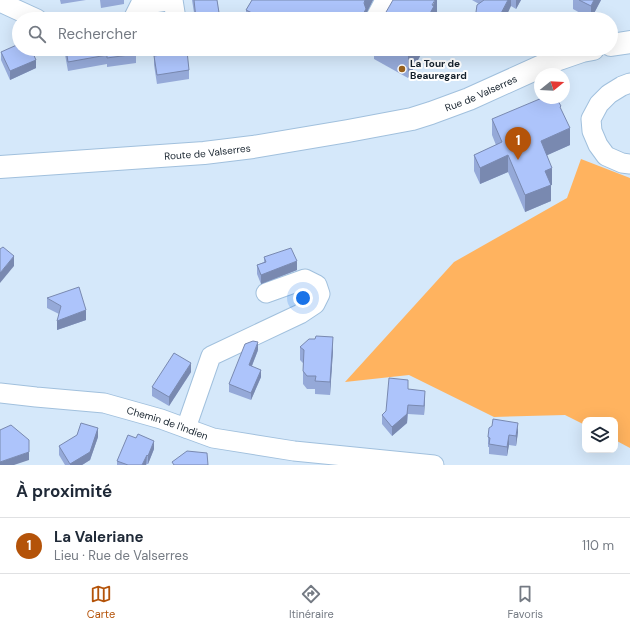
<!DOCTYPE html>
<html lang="fr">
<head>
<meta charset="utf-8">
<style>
	:root { --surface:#fff; --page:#f6f6f7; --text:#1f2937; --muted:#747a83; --line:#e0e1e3; --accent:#b45309 }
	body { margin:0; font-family:"DM Sans",sans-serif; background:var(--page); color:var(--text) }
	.controls { position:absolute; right:12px; bottom:12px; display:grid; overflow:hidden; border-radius:8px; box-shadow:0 4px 16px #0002 }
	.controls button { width:36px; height:36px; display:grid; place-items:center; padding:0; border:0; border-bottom:1px solid var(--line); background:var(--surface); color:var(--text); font:20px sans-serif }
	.compass { position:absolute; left:534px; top:68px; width:36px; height:36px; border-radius:50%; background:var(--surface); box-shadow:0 4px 16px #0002; rotate:72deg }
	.you { position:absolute; left:303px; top:298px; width:14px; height:14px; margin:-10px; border:3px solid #fff; border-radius:50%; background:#1a73e8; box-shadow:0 0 0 6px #1a73e833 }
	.badge { display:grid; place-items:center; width:26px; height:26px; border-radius:50%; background:var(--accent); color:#fff; font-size:13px; font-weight:700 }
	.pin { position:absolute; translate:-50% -33px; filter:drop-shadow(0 1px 2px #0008) }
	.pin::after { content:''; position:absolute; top:21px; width:14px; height:12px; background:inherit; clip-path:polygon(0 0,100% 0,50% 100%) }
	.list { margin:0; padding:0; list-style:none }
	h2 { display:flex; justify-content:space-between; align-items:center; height:52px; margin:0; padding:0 16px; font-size:17px }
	h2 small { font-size:13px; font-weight:400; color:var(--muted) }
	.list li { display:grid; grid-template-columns:26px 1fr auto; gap:12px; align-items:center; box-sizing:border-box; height:56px; padding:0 16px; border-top:1px solid var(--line) }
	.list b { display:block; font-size:15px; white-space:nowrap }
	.list p { margin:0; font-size:13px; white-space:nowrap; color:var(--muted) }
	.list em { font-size:13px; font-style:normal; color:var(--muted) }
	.icon { flex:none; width:22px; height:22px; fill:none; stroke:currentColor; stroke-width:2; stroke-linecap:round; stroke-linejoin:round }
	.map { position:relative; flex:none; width:630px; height:465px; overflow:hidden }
	.search { position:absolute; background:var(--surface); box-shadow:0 4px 16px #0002; left:12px; right:12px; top:12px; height:44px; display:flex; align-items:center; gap:10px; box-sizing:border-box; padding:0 14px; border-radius:22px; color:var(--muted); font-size:15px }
	.sheet { height:108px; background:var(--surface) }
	nav { display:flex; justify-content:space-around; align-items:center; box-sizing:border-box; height:56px; border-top:1px solid var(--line); background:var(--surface); font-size:11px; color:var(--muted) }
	nav a { display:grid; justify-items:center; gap:2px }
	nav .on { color:var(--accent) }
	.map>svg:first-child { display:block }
	.green { fill:#ffb35f }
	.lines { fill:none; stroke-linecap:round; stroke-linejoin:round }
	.minor-casing { stroke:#a1c0dd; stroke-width:21 }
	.tertiary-casing { stroke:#a1c0dd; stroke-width:24 }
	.minor { stroke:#fff; stroke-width:19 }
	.tertiary { stroke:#fff; stroke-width:22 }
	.wall { fill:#95a9d8 }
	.shaded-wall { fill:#7989b0 }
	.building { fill:#adc4fb; stroke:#7989b0 }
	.poi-dot { fill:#9a621d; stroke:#fff; stroke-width:1.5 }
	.labels { text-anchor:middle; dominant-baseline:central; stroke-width:4; stroke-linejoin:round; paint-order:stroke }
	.poi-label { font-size:10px; font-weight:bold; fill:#15212c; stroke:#fff; text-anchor:start }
	.street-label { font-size:10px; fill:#15212c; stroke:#fff }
</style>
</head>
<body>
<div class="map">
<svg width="630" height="465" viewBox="0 0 630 465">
	<rect width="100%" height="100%" fill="#d5e8fa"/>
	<path class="green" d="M581,159L630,178V448L615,440V420H585V425L565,415L494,417L409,375L345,382L454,262L567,198Z"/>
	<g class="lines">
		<g class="minor-casing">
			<g id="minor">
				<path d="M0,2L37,19"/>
				<path d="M133,19L140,5L173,0L176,19"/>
				<path d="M375,19L385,0"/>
				<path d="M630,83L622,86L609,94L599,104L591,119L592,131L598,145L606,156L622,163L630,164"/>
				<path id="s1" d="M0,393L36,397L104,403L161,419L213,438L294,451L434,465"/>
				<path d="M186,428L211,356L300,314L315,304L320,294L317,285L305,279L266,293"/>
			</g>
		</g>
		<g class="tertiary-casing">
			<g id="tertiary">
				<path d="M611,45L630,42"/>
				<path id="s2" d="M0,167L204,153L253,147L348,131L412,119L431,113L469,99L553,61L582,51L593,49"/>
			</g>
		</g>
		<use href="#minor" class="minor"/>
		<use href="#tertiary" class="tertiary"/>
	</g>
	<g class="wall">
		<path d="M60,0H86L61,4Z"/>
		<path d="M100,0H124V4L101,8Z"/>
		<path d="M192,0H217L220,19H195Z"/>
		<path d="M252,0H373L366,14V19H246V10Z"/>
		<path d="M472,0H521L516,9L511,6L479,4Z"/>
		<path d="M573,0H601L591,19L573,9Z"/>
		<path d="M19,49H35L34,57L36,68L10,80L1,60V52Z"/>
		<path d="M64,49H136V63L107,67V64L68,71Z"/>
		<path d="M338,49H353L350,55Z"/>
		<path d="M374,49H424L408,78L374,59Z"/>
		<path d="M481,49H489L487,52Z"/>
		<path d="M154,56L189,70V79L157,84L154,65Z"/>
		<path d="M561,110L570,145L547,155L552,185H551V201L525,212L508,172L480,184L474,171V155L496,145L492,135V119Z"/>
		<path d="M264,257L297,270L261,284L257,274V265L264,262Z"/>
		<path d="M47,298L86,320L57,330L59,314L47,308Z"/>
		<path d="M300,347L333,350L330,395L315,394V389H307L303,384V363L300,360Z"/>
		<path d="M258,350L252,366L261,377L251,400L229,392V384Z"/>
		<path d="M191,372L169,406L152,396V387Z"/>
		<path d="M408,389L425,399L424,415L408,414L407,423L392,436L382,424V415Z"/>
		<path d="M518,432L516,446L509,445L507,456L489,454V447H488V437Z"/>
		<path d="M98,437L90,460L82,465H65L59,455V446Z"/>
		<path d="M154,449L148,464H147L146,465H117V461Z"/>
	</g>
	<g class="shaded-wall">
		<path d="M365,0H373L366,14V19H360Z"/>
		<path d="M435,0H437V19H427Z"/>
		<path d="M508,0H511V6L505,19H498Z"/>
		<path d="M516,0H521L516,9Z"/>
		<path d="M594,0H601L591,19V6Z"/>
		<path d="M276,14V19H273Z"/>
		<path d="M34,49H35L34,59L32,51Z"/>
		<path d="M350,49H353L350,55Z"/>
		<path d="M410,49H424L408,78V52Z"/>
		<path d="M36,60V68L10,80V71Z"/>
		<path d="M570,128V145L541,158V141Z"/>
		<path d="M508,155V172L480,184V168Z"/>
		<path d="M552,168V185L548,186L551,185V201L525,212V195L545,171Z"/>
		<path d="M14,256V266L0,283V273Z"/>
		<path d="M297,261V270L261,284V275Z"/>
		<path d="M86,310V320L57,330V321Z"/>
		<path d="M333,337V350L330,395V382Z"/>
		<path d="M258,342V350L249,373V365Z"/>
		<path d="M191,363V372L169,406V397Z"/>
		<path d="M261,370V377L251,400V393Z"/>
		<path d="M425,391V399L424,415V406Z"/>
		<path d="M408,405L407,423L392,436V427Z"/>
		<path d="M518,423V432L516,446V436Z"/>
		<path d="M98,428V437L90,460L82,465H70V464Z"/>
		<path d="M509,435V445L507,456V447Z"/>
		<path d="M154,441V449L148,464V456Z"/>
		<path d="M29,452V460L14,465H0V462Z"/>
		<path d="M147,455L146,465H142Z"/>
	</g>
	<g class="building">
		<path d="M194,0H217L220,19H196Z"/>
		<path d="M252,0H365L364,3L366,9L360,19H285L276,14L273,19H264L246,10Z"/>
		<path d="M393,0H435L432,5L434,6L427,19H382Z"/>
		<path d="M484,0H508L498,19H475L477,5Z"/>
		<path d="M579,0H594L591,6Z"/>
		<path d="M19,44V49H34V50L32,51L36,60L10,71L1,52Z"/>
		<path d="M66,49H136V54L107,58V55L68,62Z"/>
		<path d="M403,49H410L408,52Z"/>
		<path d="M187,51L189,70L157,75L154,56Z"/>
		<path d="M542,98H556L561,106L560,107L570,128L541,141L552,168L545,171L551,185L525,195L508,155L480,168L474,155L502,142L492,119Z"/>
		<path d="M3,247L14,256L0,273V249Z"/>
		<path d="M291,248L297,261L261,275L257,265L266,262L264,257Z"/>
		<path d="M79,287L86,310L57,321L61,306L47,298Z"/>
		<path d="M316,336L333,337L330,382L315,381L316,376H307L303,371L304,350L300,347L309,339H315Z"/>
		<path d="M253,341L258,342L249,365L261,370L251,393L229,384L245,344Z"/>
		<path d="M174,353L191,363L169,397L152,387Z"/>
		<path d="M389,378L408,380V389L425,391L424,406L408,405L407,414L392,427L382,415L386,411Z"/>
		<path d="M493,419L518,423L516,436L509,435L507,447L489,444L490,438L488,437L489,428L492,426Z"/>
		<path d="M81,423L98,428L90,452L70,464L59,446L77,435Z"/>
		<path d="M11,425L29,440V452L0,462V430Z"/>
		<path d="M138,434L154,441L148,456L147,455L142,465H128L117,461L128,435L136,438Z"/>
		<path d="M187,451L207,453L208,465H174L172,462Z"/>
	</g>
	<circle class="poi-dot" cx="402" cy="69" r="4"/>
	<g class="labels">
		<g class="poi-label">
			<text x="410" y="63">La Tour de<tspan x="410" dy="12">Beauregard</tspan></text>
		</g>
		<g class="street-label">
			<text stroke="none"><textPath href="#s2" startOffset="489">Rue de Valserres</textPath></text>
			<text stroke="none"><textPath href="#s2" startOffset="208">Route de Valserres</textPath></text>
			<text stroke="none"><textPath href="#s1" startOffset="171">Chemin de l'Indien</textPath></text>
		</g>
	</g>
</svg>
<div class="controls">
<button><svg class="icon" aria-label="layers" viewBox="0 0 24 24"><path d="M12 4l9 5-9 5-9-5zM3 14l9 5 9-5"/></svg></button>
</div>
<svg class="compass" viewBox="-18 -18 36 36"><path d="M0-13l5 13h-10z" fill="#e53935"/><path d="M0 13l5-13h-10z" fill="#747a83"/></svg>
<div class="you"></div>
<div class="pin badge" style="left:518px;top:160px">1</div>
<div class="search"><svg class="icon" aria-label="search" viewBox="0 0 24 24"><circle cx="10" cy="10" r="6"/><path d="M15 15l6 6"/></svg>Rechercher</div>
</div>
<section class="sheet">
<h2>À proximité<small></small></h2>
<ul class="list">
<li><span class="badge">1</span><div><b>La Valeriane</b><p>Lieu · Rue de Valserres</p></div><em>110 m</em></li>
</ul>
</section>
<nav>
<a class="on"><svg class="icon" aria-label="map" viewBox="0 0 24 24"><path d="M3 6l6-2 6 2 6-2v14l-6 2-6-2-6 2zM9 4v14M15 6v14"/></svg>Carte</a>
<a><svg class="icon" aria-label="directions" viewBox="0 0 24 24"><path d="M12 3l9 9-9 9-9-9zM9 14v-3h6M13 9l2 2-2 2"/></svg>Itinéraire</a>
<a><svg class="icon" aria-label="saved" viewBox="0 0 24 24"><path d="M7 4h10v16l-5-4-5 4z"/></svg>Favoris</a>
</nav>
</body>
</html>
